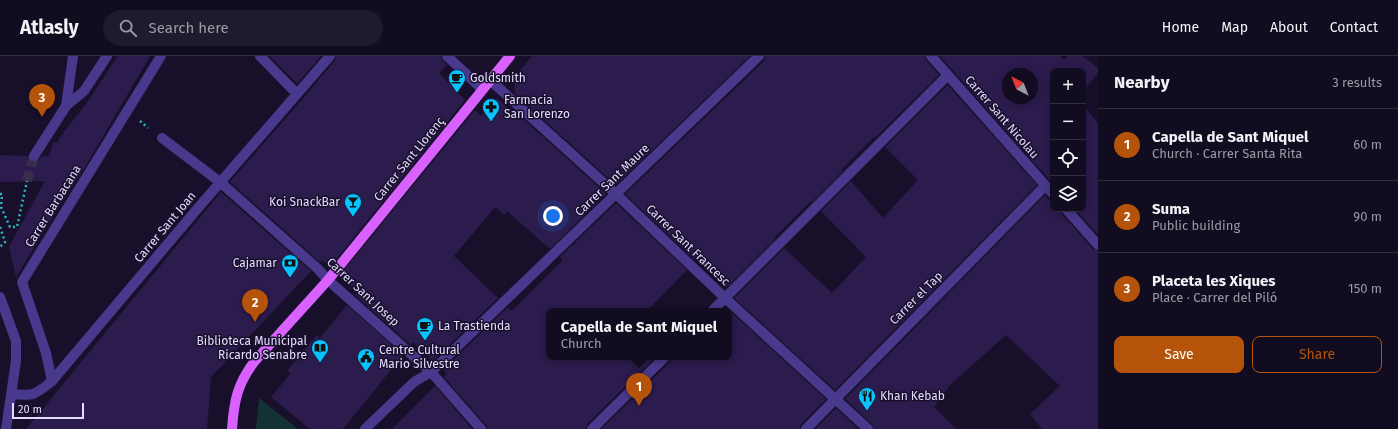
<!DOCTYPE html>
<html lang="en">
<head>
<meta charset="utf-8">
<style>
	:root { --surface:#120c20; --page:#1f1a2d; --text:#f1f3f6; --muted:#9c9ba5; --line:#312c3e; --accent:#b45309 }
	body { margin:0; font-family:"Fira Sans",sans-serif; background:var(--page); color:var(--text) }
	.controls { position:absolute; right:12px; top:12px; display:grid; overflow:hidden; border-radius:8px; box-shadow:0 2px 10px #0003 }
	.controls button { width:36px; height:36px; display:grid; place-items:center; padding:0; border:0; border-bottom:1px solid var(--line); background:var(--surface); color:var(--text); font:20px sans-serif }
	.compass { position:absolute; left:1002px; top:12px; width:36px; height:36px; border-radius:50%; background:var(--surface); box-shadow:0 2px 10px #0003; rotate:318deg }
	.scale { position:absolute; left:12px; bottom:10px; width:72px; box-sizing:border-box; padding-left:4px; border:2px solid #e3daff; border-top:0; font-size:11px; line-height:14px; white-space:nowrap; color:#e3daff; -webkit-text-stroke:3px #18102b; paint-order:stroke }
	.you { position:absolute; left:553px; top:160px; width:14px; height:14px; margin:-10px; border:3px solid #fff; border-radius:50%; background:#1a73e8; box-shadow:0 0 0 6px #1a73e833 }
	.badge { display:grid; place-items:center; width:26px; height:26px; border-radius:50%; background:var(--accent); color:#fff; font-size:13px; font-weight:700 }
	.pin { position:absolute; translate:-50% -33px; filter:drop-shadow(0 1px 2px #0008) }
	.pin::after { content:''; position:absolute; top:21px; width:14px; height:12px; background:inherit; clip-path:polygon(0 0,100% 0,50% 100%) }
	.popup { position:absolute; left:546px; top:252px; width:186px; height:52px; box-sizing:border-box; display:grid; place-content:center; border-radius:8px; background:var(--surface); filter:drop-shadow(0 1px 3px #0005); font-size:13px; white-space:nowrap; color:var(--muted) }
	.popup b { font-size:15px; color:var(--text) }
	.popup::after { content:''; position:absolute; left:50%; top:100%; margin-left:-8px; border:8px solid transparent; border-top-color:var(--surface) }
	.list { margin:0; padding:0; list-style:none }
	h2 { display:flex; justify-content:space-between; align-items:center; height:52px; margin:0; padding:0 16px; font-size:17px }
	h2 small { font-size:13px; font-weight:400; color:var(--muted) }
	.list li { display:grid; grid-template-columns:26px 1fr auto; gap:12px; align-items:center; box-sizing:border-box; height:72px; padding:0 16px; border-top:1px solid var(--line) }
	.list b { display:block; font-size:15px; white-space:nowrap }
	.list p { margin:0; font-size:13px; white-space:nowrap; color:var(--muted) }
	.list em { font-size:13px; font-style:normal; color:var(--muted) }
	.actions { display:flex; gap:8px; padding:12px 16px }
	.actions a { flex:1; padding:9px 0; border:1px solid var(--accent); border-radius:8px; text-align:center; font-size:14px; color:var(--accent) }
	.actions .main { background:var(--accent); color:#fff }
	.icon { flex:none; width:22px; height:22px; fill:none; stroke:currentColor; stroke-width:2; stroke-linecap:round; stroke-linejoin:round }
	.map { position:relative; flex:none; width:1098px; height:373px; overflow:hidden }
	header { display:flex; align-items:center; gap:24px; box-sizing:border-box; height:56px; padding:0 20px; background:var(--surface); border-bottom:1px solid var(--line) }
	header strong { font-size:19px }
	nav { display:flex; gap:22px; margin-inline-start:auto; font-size:14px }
	.search { width:280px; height:36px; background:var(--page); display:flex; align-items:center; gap:10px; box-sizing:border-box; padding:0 14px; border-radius:22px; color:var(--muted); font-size:15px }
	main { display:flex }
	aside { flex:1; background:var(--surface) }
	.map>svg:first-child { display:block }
	.green { fill:#133236 }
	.building { fill:#2c1b4d; fill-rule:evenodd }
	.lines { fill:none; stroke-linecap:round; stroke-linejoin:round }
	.minor-tunnel { stroke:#362e4b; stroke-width:10; stroke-dasharray:10 5; stroke-linecap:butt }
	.path { stroke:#2cb6c2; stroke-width:2.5; stroke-dasharray:2 3; stroke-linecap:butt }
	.minor { stroke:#48398c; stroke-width:10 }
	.major { stroke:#d961ff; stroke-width:10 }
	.labels { text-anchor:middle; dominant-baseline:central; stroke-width:3; stroke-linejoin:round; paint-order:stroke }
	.poi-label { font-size:12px; fill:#e3daff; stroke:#18102b; text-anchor:start }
	.street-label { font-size:12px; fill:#e3daff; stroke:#18102b }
</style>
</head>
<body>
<header>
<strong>Atlasly</strong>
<div class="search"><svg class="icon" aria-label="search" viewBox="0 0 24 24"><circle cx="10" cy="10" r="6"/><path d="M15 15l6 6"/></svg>Search here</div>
<nav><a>Home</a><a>Map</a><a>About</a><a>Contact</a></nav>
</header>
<main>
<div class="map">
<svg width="1098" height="373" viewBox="0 0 1098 373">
	<rect width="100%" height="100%" fill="#18102b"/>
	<path class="green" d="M259,342L298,373H256Z"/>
	<g class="building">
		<path d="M118,0H150L84,113L56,155L16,221L9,191L45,125L0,126V99L28,100L30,105L34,106H37L42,100H49L53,86L58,87L60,81L86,48Z"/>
		<path d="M270,0H321L297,28Z"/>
		<path d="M336,0H441L442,4L447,9L439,17L465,44L330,211L322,204L320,206L230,126L307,38L335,4Z"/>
		<path d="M532,0H750L616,129L515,38L514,21Z"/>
		<path d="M765,0H925L926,4L939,19L875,82L874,81L841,114L842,116L812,146L811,145L774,182L775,183L727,231L697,204L696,205L625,138L764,5Z"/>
		<path d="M940,0H1060L1064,4L1068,0H1082L1098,12V16L1083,36V15H1053V128ZM1008,18H1032V42H1008Z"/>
		<path d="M948,29L1037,129L835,334L734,242L784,192L832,237L866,201L821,155L851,125L883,162L918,124L885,91Z"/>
		<path d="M497,42L517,60V57L606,138L550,193L507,155L504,159L495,151L454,200L498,242L433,305L413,286L411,289L355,239L357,236L339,220L475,54L481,60Z"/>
		<path d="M1083,49L1098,67V179L1075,153H1083Z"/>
		<path d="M221,136L311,215L211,321L207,373H26Z"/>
		<path d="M1045,139L1048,143L1053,144V153H1060L1061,157L1093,193L1098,195V373H1042L1030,358L1060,330L1006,279L950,329L934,351L956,373H874L872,368L845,343Z"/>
		<path d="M616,147L687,214L647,255H549V301H656L587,368L586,373H487L486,369L444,321L447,318L443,314L508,251L512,255L563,204L560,201Z"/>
		<path d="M347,249L403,299L343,373H310L271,341L291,317L287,315L317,279L320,282Z"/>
		<path d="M729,254L826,343L801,368L800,373H601L670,306L671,301H729Z"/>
		<path d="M435,330L472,373H392Z"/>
		<path d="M836,352L858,373H815Z"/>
	</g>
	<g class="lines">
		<path class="minor-tunnel" d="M27,125L34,100"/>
		<g class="path">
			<path d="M140,65L148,72"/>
			<path d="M0,138H2L1,151L10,171H17L27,125"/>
			<path d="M0,171L5,186L0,191"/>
		</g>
		<g class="minor">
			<path d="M260,0L297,38"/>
			<path d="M447,0L482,33"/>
			<path d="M931,0L1053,138"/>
			<path d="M490,24L616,138L725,242L868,373"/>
			<path d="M66,50L73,0"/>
			<path d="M162,82L220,126L317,212L328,224L431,316L481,373"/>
			<path d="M34,100L66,50L84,35L107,0"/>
			<path d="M1066,153L1098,189"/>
			<path d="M0,241L16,285V305L6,373"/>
			<path d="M712,255L948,19"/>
			<path d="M52,325L46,297L22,226L161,0"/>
			<path d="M11,338C33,340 34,340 52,325L198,152L330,0"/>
			<path d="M365,373L414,326L431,316L759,0"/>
			<path d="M592,373L665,301"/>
			<path d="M806,373L1045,130"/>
		</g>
		<path class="major" d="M232,373C234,345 237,329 254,306L328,224L510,0"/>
	</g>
	<defs>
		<g id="cafe-pin" transform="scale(0.9)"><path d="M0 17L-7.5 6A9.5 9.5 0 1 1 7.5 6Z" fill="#06c4ff" stroke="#18102b"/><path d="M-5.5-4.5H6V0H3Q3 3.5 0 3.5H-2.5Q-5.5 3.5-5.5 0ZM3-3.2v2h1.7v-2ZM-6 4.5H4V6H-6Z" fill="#111"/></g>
		<g id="pharmacy-pin" transform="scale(0.9)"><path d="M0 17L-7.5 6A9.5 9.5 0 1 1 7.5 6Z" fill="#06c4ff" stroke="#18102b"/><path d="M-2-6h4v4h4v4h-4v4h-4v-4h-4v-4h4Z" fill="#111"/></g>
		<g id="bar-pin" transform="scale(0.9)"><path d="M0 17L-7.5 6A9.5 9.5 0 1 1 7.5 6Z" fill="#06c4ff" stroke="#18102b"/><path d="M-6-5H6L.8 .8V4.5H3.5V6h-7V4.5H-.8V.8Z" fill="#111"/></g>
		<g id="bank-pin" transform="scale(0.9)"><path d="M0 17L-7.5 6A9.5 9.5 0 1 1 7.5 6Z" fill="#06c4ff" stroke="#18102b"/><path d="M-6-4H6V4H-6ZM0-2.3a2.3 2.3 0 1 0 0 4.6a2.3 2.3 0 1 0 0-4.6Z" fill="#111"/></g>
		<g id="library-pin" transform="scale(0.9)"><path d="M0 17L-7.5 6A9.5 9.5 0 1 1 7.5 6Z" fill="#06c4ff" stroke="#18102b"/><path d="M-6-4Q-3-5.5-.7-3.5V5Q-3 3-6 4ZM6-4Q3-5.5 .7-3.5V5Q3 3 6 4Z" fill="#111"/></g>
		<g id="civic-pin" transform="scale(0.9)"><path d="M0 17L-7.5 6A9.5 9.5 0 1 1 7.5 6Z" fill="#06c4ff" stroke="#18102b"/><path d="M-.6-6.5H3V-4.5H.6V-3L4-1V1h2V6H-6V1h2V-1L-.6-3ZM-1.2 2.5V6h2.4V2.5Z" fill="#111"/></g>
		<g id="restaurant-pin" transform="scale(0.9)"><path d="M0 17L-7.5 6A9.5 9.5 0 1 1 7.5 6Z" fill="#06c4ff" stroke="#18102b"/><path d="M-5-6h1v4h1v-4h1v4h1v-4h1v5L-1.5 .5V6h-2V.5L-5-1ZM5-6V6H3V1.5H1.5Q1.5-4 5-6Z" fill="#111"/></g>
	</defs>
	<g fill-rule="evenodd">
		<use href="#cafe-pin" x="457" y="22"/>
		<use href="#pharmacy-pin" x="491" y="51"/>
		<use href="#bar-pin" x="353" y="146"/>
		<use href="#bank-pin" x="290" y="207"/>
		<use href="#cafe-pin" x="425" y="270"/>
		<use href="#library-pin" x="320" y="292"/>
		<use href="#civic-pin" x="366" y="301"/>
		<use href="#restaurant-pin" x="867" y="340"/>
	</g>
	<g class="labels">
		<g class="poi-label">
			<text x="470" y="22">Goldsmith</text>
			<text x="504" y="44">Farmacia<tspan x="504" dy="14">San Lorenzo</tspan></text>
			<text x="340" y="146" text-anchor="end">Koi SnackBar</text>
			<text x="277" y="207" text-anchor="end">Cajamar</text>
			<text x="438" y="270">La Trastienda</text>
			<text x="307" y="285" text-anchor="end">Biblioteca Municipal<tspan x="307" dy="14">Ricardo Senabre</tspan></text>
			<text x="379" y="294">Centre Cultural<tspan x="379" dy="14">Mario Silvestre</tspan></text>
			<text x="880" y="340">Khan Kebab</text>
		</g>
		<g class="street-label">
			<text transform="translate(1002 61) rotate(49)">Carrer Sant Nicolau</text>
			<text transform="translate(409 103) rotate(-51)">Carrer Sant Llorenç</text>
			<text transform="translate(612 124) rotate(-44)">Carrer Sant Maure</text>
			<text transform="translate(53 150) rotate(-58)">Carrer Barbacana</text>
			<text transform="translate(165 171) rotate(-50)">Carrer Sant Joan</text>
			<text transform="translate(688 189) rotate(44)">Carrer Sant Francesc</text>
			<text transform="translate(363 236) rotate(43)">Carrer Sant Josep</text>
			<text transform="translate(916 242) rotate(-45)">Carrer el Tap</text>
		</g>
	</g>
</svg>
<div class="controls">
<button>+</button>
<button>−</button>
<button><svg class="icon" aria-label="locate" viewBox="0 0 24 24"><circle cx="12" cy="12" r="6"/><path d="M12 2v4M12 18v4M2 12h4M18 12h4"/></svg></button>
<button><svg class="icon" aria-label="layers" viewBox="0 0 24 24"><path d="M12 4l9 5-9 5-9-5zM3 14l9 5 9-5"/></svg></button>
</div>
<svg class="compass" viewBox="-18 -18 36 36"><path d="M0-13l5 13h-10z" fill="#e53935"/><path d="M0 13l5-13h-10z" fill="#9c9ba5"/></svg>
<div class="scale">20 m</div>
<div class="you"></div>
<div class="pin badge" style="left:639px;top:350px">1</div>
<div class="popup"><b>Capella de Sant Miquel</b>Church</div>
<div class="pin badge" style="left:255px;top:266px">2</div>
<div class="pin badge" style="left:42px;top:61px">3</div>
</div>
<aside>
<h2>Nearby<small>3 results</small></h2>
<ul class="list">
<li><span class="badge">1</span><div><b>Capella de Sant Miquel</b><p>Church · Carrer Santa Rita</p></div><em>60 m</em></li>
<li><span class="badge">2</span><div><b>Suma</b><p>Public building</p></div><em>90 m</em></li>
<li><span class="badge">3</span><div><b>Placeta les Xiques</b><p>Place · Carrer del Piló</p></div><em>150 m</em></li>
</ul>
<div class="actions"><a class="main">Save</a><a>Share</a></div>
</aside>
</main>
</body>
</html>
